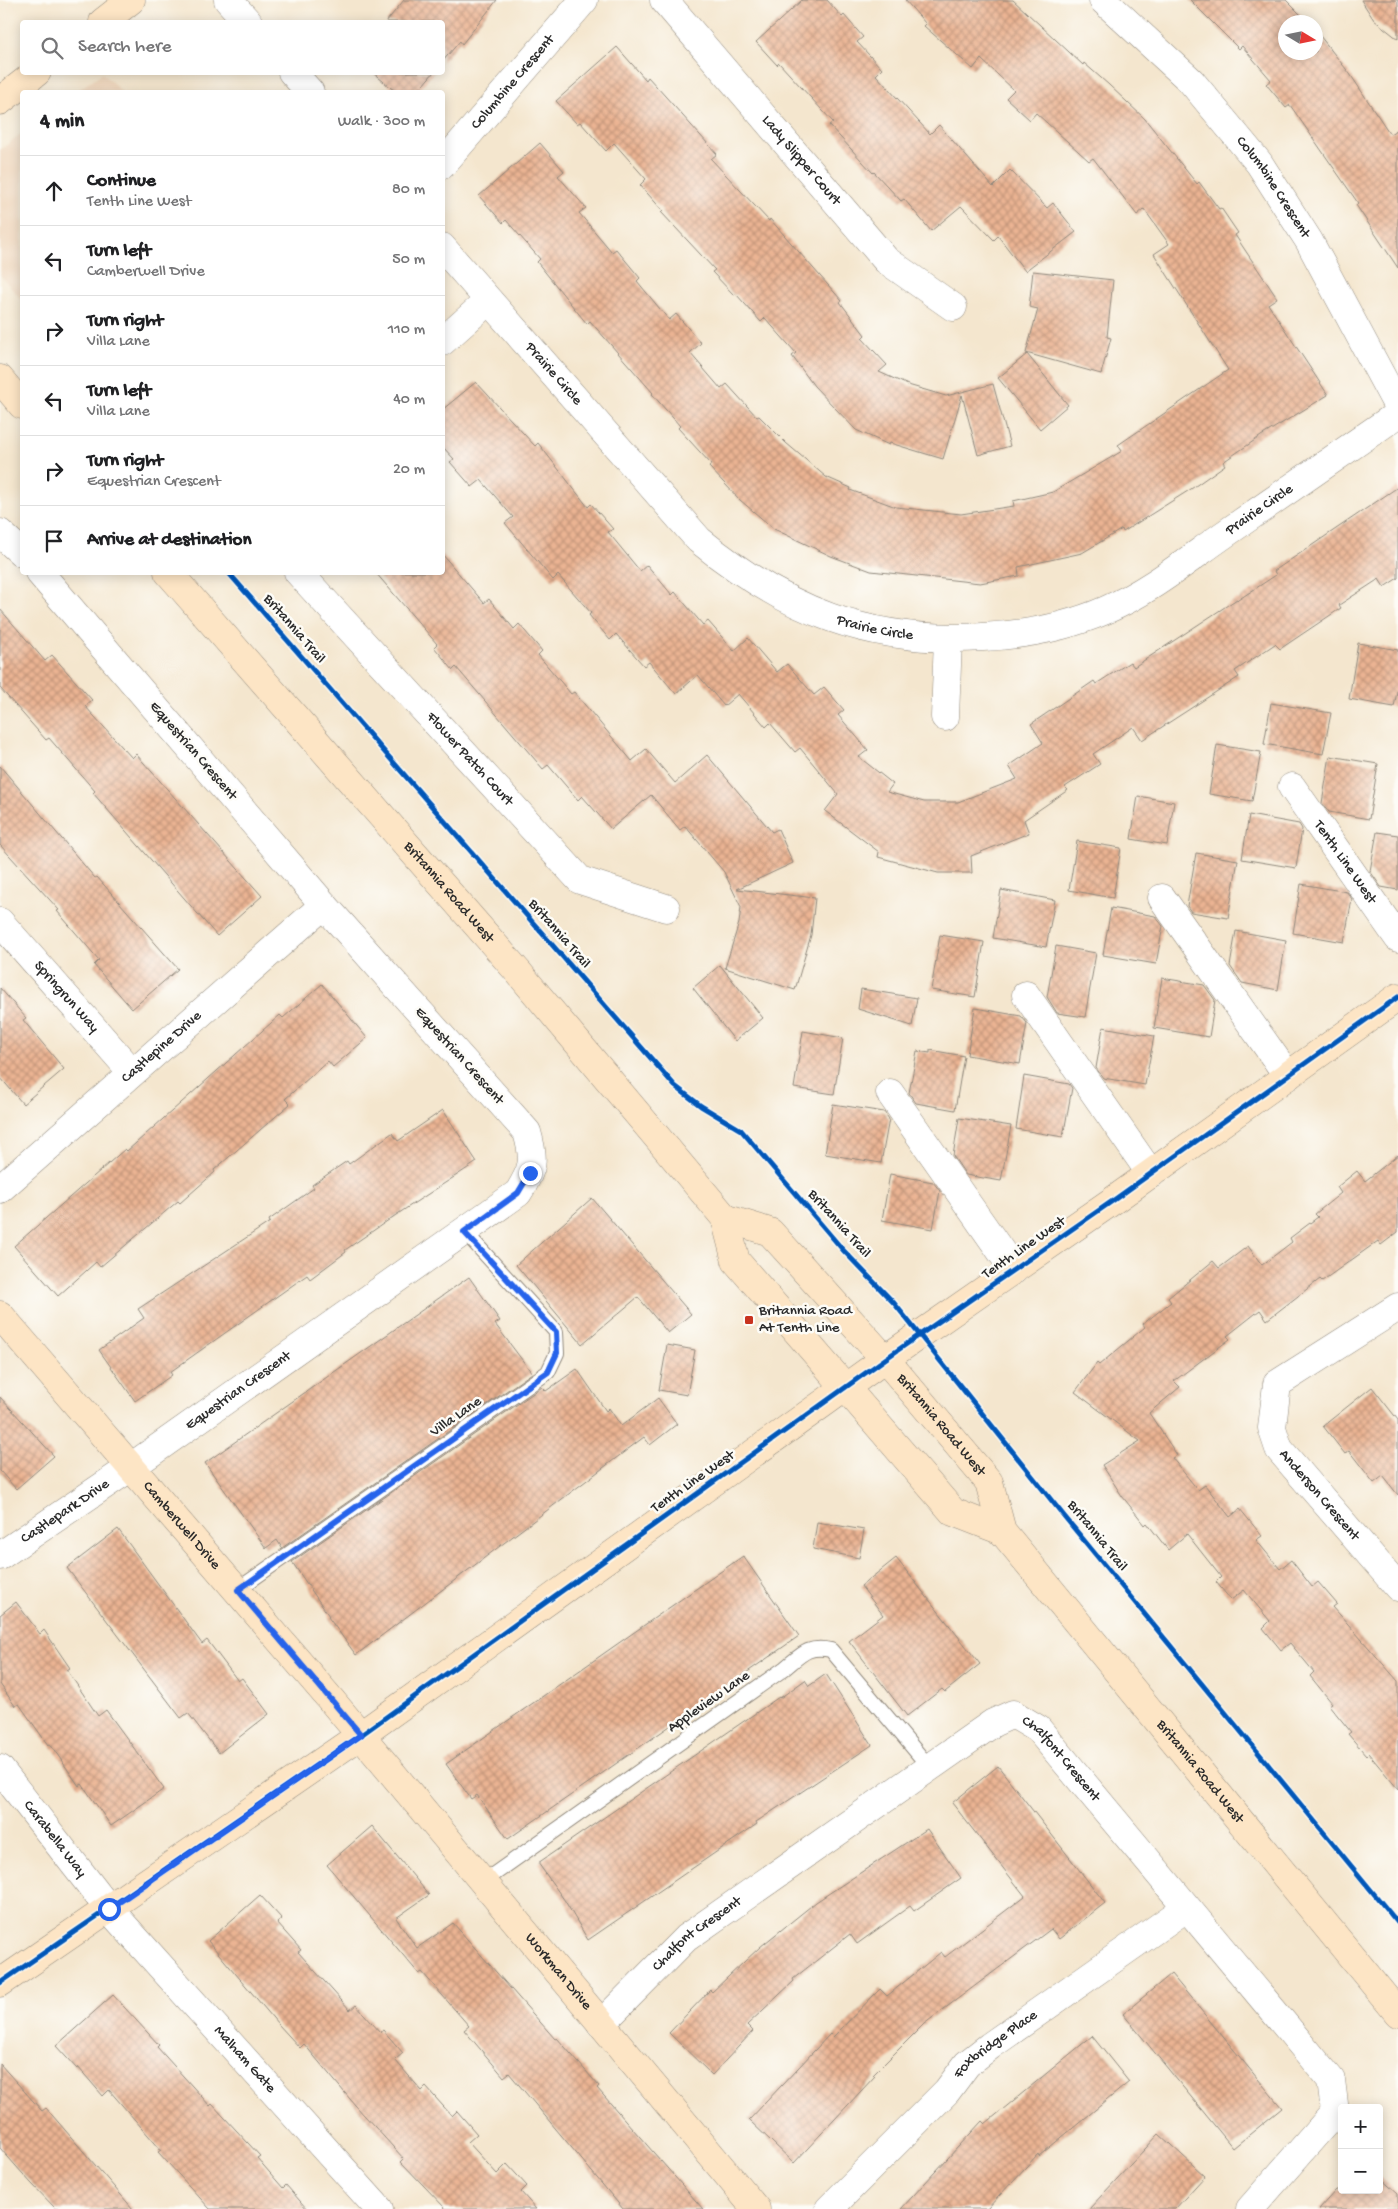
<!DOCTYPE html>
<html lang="en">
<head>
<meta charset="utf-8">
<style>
	:root { --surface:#fff; --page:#f6f6f6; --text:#202124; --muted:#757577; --line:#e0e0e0 }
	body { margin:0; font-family:"Gochi Hand",sans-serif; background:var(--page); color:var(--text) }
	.controls { position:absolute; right:15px; bottom:15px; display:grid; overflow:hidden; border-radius:5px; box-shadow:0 2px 12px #0003 }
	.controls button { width:45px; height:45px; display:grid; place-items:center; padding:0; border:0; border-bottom:1px solid var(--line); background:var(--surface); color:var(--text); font:25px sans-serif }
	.compass { position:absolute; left:1278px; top:15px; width:45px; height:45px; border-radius:50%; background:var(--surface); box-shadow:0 2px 12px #0003; rotate:100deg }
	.stop { position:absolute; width:15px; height:15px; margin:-11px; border:4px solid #2563eb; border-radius:50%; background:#fff }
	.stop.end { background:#2563eb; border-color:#fff; box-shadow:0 1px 5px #0008 }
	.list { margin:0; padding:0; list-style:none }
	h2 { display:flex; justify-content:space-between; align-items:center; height:65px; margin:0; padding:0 20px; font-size:21px }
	h2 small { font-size:16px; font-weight:400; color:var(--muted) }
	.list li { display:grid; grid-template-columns:32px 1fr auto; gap:15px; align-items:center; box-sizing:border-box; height:70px; padding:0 20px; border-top:1px solid var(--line) }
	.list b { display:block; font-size:19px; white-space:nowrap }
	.list p { margin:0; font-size:16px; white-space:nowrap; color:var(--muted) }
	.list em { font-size:16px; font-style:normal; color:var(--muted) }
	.icon { flex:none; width:28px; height:28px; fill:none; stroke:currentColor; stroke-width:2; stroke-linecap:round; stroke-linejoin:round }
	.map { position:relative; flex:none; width:1398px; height:2209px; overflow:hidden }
	.search { position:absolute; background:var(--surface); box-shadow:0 2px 12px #0003; left:20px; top:20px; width:425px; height:55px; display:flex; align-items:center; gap:12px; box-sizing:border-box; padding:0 18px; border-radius:5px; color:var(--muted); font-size:19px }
	.panel { position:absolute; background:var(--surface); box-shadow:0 2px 12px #0003; left:20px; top:90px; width:425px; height:485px; border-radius:5px }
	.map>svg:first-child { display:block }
	.built { fill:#efd6bb }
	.building { fill:url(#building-cross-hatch) }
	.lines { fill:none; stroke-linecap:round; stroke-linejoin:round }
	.lane-casing { stroke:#90887c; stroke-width:16 }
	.street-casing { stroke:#90887c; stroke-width:29 }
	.secondary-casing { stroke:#90887c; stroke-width:29 }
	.lane { stroke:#fff; stroke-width:14 }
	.street { stroke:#fff; stroke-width:28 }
	.secondary { stroke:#fde5c5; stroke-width:28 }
	.cycleway-casing { stroke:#fdfcf7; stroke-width:8 }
	.cycleway { stroke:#0057b8; stroke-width:5 }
	.route { stroke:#2563eb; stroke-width:6 }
	.poi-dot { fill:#c8321e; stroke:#fdfcf7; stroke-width:2 }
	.labels { text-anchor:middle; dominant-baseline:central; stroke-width:5; stroke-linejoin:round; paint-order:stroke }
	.street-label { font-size:15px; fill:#2b2b2b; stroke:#fdfcf7 }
	.poi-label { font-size:15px; fill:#2b2b2b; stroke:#fdfcf7; text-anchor:start }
</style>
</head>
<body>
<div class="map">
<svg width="1398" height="2209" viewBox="0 0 1398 2209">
	<defs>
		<pattern id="building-cross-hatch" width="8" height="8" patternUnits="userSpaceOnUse" patternTransform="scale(1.25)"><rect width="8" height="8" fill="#ebb493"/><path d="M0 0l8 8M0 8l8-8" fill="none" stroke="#bf9378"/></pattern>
	</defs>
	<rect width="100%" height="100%" fill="#fdfcf7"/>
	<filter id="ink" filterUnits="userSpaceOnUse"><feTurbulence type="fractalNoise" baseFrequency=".02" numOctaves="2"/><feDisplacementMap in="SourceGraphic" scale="10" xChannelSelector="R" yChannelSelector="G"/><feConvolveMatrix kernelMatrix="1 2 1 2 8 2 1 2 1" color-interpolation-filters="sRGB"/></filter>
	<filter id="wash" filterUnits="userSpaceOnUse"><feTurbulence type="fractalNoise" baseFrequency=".0096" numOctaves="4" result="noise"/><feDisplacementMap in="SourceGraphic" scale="20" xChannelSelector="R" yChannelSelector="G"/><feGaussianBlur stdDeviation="1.12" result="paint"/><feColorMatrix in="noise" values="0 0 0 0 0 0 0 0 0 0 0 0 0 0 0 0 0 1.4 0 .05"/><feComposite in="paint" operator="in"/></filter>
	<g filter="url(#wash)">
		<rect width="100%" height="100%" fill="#f4e6ce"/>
		<g class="built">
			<path d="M102,73L122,92H76L87,84Z"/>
			<path d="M22,133V300L0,275V150Z"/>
		</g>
		<g id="blocks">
			<g class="building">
				<path d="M404,0H497L462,44L460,41L442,62V22H386Z"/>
				<path d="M802,0H827L842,17L844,15L863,37L857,42L882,69L876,75L930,134L939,125L993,187L1010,170L1047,208L1053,203L1076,232L1025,271L998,236L994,240L961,206L931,231L904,199L901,201L874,172L873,173L829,125L833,122L779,63L777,65L756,42Z"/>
				<path d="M905,0H1013L1083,65L1084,63L1109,85L1145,119L1197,184L1199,182L1219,209L1221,208L1238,233L1235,235L1277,298L1268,304L1328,395L1261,436L1223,462L1225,465L1191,489L1123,532L1122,529L1082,553L1018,567L1019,576L980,583L871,571L831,556L774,529L740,500L709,467L711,464L678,428L680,426L652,394L653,393L590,321L587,324L537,262L540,259L506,220L503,223L479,196L540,143L564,171L558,176L586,208L579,213L612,252L616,249L640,278L637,281L669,320L676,314L701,343L690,353L721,389L727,384L757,417L759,416L786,443L826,477L851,488L850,490L896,507L961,514L1014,506L1013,501L1053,492L1122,451L1118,445L1228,370L1154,254L1169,244L1144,209L1137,215L1093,158L1089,161L1036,113L1030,120L1006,98L1014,90L981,59L973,69L924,26L926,24Z"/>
				<path d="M1190,0H1286L1308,22H1286V52H1316V31L1350,74L1390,134L1398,129V268L1356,205L1358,203L1290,105L1286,108L1266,84L1271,80L1242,46L1239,49Z"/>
				<path d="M1361,0H1398V39L1374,20Z"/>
				<path d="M617,47L646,80L648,77L717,154L711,159L769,221L770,219L842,301L840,302L865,335L862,338L887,365L879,372L908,385L946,396L993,384L1010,446L978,455L962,395L943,459L890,443L889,445L856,430L814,386L792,356L796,353L765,318L761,322L736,294L734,295L712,272L715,270L661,212L663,211L640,185L646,179L614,143L606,151L580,122L577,124L556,101Z"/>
				<path d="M372,72H434L417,92H396Z"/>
				<path d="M1033,271L1113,280L1107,337L1111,338L1101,374L1026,353L1038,309L1029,307Z"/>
				<path d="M1027,354L1068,405L1040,429L998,378Z"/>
				<path d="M476,382L535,446L538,443L588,507L591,504L613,529L608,532L640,571L647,565L672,595L675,592L703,625L708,621L734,651L748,638L777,672L787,664L814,695L824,687L844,710L838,715L868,750L859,757L893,784L887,792L924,802H958L1017,779L1009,766L1043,743L1031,724L1094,681L1096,684L1130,662L1134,667L1237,599L1238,600L1276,575L1274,571L1398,487V578L1384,587L1379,579L1339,605L1341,608L1280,649L1275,644L1235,671L1239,677L1142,740L1133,727L1093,754L1100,764L1065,787L1068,790L1024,820L1029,833L971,856L972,873H938L878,857L879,852L825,811L838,794L800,748L795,752L770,723L766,727L738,694L724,706L698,675L676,694L649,662L644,666L616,634L610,640L589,615L591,613L558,575L553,580L505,523L513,517L481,480L472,487L450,462L454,459L442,446V410Z"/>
				<path d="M442,554L484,603L489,599L514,629L519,624L542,651L538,655L571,694L574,692L632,761L646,749L675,783L707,755L772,832L778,829L793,863L737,889L815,898L811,935L795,990L725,968L739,923L741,907L724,872L685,826L680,830L651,795L611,829L582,796L578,800L548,765L543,769L456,667L453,670L434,647L437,644L375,572H442Z"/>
				<path d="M0,609L45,661L52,655L92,700L85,706L132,758L136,754L262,896L217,936L93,793L95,791L49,738L46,740L0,688Z"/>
				<path d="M1358,643L1398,650V686L1394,707L1349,699Z"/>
				<path d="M1271,703L1331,713L1323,754L1264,744Z"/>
				<path d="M1217,745L1261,752L1252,801L1209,794Z"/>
				<path d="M1330,756L1378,764L1369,819L1329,812L1322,803Z"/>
				<path d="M0,766L95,878L97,877L178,969L132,1009L94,965L99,960L57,911L59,910L0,845Z"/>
				<path d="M1138,796L1174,802L1167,845L1131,839Z"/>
				<path d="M1249,815L1299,824L1302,829L1296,868L1242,859Z"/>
				<path d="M1377,832L1398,835V890L1381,887L1370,871Z"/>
				<path d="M1077,841L1121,848L1113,898L1069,890Z"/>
				<path d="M1196,853L1238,860L1228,918L1191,912L1187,906Z"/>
				<path d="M1301,884L1347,892L1352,899L1344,942L1293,933Z"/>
				<path d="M1001,890L1055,900L1046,947L993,938Z"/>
				<path d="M1111,908L1155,916L1163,926L1156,964L1103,955Z"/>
				<path d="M1236,931L1286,940L1278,990L1242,983L1230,966Z"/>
				<path d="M940,935L984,942L975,997L931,990Z"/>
				<path d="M1056,946L1096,953L1085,1017L1057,1013L1047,997Z"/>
				<path d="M720,965L763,1018L735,1041L693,988Z"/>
				<path d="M1162,978L1204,985L1215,1000L1209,1037L1154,1028Z"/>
				<path d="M322,984L367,1038L333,1067L328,1061L285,1099L290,1104L214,1170L215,1172L180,1203L178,1201L100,1267L96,1262L58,1296L14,1246L125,1149L127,1151L280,1015L283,1018Z"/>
				<path d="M0,988L26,1018L23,1020L64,1069L23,1104L0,1077Z"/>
				<path d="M861,989L917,998L912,1026L858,1009Z"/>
				<path d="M975,1008L1021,1016L1027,1023L1020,1064L967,1055Z"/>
				<path d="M1103,1027L1154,1036L1145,1085L1103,1078L1096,1068Z"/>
				<path d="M803,1031L843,1038L834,1094L794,1088Z"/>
				<path d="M930,1050L964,1056L955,1110L916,1103L909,1093L917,1051L930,1053Z"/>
				<path d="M1024,1076L1069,1084L1072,1088L1063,1137L1016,1129Z"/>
				<path d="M833,1104L884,1112L889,1119L881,1163L825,1154Z"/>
				<path d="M443,1110L477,1162L396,1215L345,1250L346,1252L310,1279L307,1275L170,1372L172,1375L135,1401L99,1350L144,1318L138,1309L270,1222L269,1220L314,1188L312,1185L347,1161L349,1164L392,1133L398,1141Z"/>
				<path d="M959,1118L1011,1126L1001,1181L966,1175L953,1156Z"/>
				<path d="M1398,1155V1232L1381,1245L1378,1241L1322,1281L1320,1279L1267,1320L1260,1310L1227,1336L1230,1339L1174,1381L1180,1387L1149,1413L1177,1455L1172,1458L1198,1490L1205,1485L1230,1517L1240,1509L1262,1536L1256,1540L1280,1569L1291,1560L1312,1587L1318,1582L1337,1604L1333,1607L1398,1681V1789L1368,1753L1366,1755L1348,1734L1351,1732L1329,1705L1332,1703L1310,1676L1314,1672L1290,1643L1281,1650L1263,1628L1270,1621L1244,1590L1231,1600L1216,1582L1221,1577L1187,1534L1168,1550L1147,1523L1145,1525L1122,1496L1102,1465L1140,1441L1075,1392L1097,1363L1099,1365L1145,1327L1143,1324L1171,1302L1168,1298L1213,1261L1219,1268L1248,1246L1262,1265L1292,1242L1290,1238L1318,1217L1315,1214L1341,1193L1337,1187L1357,1171L1365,1181Z"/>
				<path d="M890,1174L933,1182L940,1191L933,1229L882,1220Z"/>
				<path d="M592,1198L691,1314L668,1333L638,1297L582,1344L516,1265Z"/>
				<path d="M469,1277L500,1321L495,1324L532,1373L282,1548L277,1540L266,1548L205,1463Z"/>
				<path d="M667,1345L695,1350L687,1395L659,1390Z"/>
				<path d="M577,1369L606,1411L609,1408L621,1426L658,1398L677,1424L650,1445L644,1437L356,1655L328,1617L329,1616L292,1562L542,1387L546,1391Z"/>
				<path d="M1372,1387L1398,1420V1495L1383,1476L1374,1483L1349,1451L1345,1454L1323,1426Z"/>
				<path d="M0,1397L54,1456L16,1489L0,1471Z"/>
				<path d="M817,1522L864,1530L859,1558L813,1549Z"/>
				<path d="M118,1529L202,1644L207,1640L238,1681L242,1678L269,1714L219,1753L188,1713L181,1718L67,1568Z"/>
				<path d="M743,1556L799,1636L508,1839L477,1795L471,1799L446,1764Z"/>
				<path d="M896,1558L980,1664L945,1692L942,1689L907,1716L849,1641L883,1615L861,1586Z"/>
				<path d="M16,1602L40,1634L44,1630L70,1668L67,1670L98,1716L106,1710L164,1789L111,1826L82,1784L79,1786L50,1744L48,1745L19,1704L15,1706L0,1684V1615Z"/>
				<path d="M826,1674L872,1745L756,1822L757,1824L588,1940L565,1901L538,1863L779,1697L780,1698L805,1680L809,1686Z"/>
				<path d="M998,1766L1105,1903L1059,1939L1051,1929L924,2024L873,2075L875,2076L794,2163L749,2120L830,2034L833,2037L880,1989L887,1996L941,1952L945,1957L1025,1896L952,1803Z"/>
				<path d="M372,1826L429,1895L396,1918L417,1948L453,1923L555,2039L557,2038L599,2086L597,2088L703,2209H623L509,2073L504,2077L464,2030L469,2026L422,1972L419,1974L327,1865Z"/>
				<path d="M927,1829L961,1878L914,1911L910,1906L857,1944L850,1934L793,1979L794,1981L747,2025L753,2031L712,2075L669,2033L710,1990L712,1992L760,1947L816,1902Z"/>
				<path d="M260,1895L282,1919L277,1923L301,1950L298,1952L350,2010L356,2005L380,2032L383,2030L403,2053L395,2060L422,2091L426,2087L452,2116L457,2111L477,2134L468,2142L497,2174L507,2164L527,2186L521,2192L536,2209H446L401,2162L404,2159L355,2105L304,2044L300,2048L278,2024L208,1941Z"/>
				<path d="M1171,1974L1282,2108L1233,2148L1123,2014Z"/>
				<path d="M113,1995L159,2045L157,2047L210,2106L212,2104L260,2156L257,2158L283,2188L286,2185L307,2209H210L158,2152L161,2150L109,2090L103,2096L78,2067L77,2069L56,2046Z"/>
				<path d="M1092,2036L1129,2082L1039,2156L1038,2154L987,2209H901L982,2121L985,2124Z"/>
				<path d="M0,2064L42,2111L46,2108L133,2209H56L31,2183L0,2148Z"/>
				<path d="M1159,2134L1205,2176L1175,2209H1089Z"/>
				<path d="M1379,2176L1398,2193V2209H1319L1336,2190H1379Z"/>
			</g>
		</g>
	</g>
	<g filter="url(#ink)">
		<use href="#blocks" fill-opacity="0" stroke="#90887c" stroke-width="1"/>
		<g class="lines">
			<g class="lane-casing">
				<g id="lane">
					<path d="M237,1590L548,1372L557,1353L556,1332L464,1231"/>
					<path d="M483,1882L785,1668C802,1654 808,1645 831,1650L930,1768"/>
				</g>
			</g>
			<g class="street-casing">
				<g id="street">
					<path d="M228,0L248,22"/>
					<path id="s1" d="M664,0L886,260L953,307"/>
					<path id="s2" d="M1103,0L1191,81L1259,163L1309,241L1398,407"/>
					<path d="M292,72L310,92"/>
					<path id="s3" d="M442,165L584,0"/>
					<path id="s4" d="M442,247L699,540C786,611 870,644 983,637C1025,635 1067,627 1106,610C1148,592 1185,562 1222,536C1281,495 1339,455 1398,414"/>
					<path d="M442,342L488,301"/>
					<path d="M0,533L22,553"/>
					<path id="s5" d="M298,572L580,880L666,908"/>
					<path d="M945,717L948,639"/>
					<path id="s6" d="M1292,787L1398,938"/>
					<path d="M1162,898L1288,1076"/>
					<path id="s7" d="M0,922L132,1072"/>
					<path d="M1026,995L1151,1174"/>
					<path d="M890,1093L1014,1270"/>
					<path id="s8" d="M0,1189L324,905"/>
					<path id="s9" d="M1398,1307L1277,1384L1272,1428L1279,1449L1398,1587"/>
					<path id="s10" d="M0,1556L131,1467L518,1193C534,1168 535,1160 527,1132L324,905L39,572"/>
					<path id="s11" d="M0,1769L109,1909L379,2209"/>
					<path id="s12" d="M601,2024L686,1938L993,1723L1013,1714L1038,1729L1331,2080L1335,2112L1250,2209"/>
					<path id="s13" d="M829,2209L947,2091L967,2064L990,2046L1186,1908"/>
				</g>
			</g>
			<g class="secondary-casing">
				<g id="secondary">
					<path d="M103,22L131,0"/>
					<path d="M0,101L37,72"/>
					<path d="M0,379L22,405"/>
					<path id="s14" d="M168,572L519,973L725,1218L736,1261L953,1512L1002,1531"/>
					<path id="s15" d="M725,1218L770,1232L885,1359L989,1482L1002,1531L1398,2013"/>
					<path id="s16" d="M0,1315L332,1701L756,2209"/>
					<path d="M0,1983L361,1735L885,1359L1111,1202L1398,997"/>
				</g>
			</g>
			<use href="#lane" class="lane"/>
			<use href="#street" class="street"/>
			<use href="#secondary" class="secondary"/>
			<g class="cycleway-casing">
				<g id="cycleway">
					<path d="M228,572L675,1086L701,1106L741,1130L843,1250L894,1303L1064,1516L1398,1923"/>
					<path d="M0,1983L361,1735L885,1359L1111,1202L1398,997"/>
				</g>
			</g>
			<use href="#cycleway" class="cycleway"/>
		</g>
	</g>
	<g class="lines" filter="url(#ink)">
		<path class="route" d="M109,1909L361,1735L238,1590L548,1372L557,1353L556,1332L464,1232L518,1193L530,1173"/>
	</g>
	<rect class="poi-dot" x="744" y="1315" width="10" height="10" rx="2.5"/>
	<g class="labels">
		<g class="street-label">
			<text stroke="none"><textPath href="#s3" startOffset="109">Columbine Crescent</textPath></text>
			<text stroke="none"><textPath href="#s1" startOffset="211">Lady Slipper Court</textPath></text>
			<text stroke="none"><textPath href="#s2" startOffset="254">Columbine Crescent</textPath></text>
			<text stroke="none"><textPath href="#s4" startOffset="169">Prairie Circle</textPath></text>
			<text stroke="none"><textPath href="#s4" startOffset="1008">Prairie Circle</textPath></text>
			<text stroke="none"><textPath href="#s4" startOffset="589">Prairie Circle</textPath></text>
			<text transform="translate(294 629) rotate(49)">Britannia Trail</text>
			<text transform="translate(193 751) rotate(49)">Equestrian Crescent</text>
			<text stroke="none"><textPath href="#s5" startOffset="254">Flower Patch Court</textPath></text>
			<text stroke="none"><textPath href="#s6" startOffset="92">Tenth Line West</textPath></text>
			<text stroke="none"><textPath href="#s14" startOffset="426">Britannia Road West</textPath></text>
			<text transform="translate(559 934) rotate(49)">Britannia Trail</text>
			<text stroke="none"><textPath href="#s7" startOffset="100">Springrun Way</textPath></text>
			<text stroke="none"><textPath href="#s8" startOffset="215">Castlepine Drive</textPath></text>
			<text transform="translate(459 1056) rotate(48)">Equestrian Crescent</text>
			<text transform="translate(839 1224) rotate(48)">Britannia Trail</text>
			<text transform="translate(1024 1248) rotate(-35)">Tenth Line West</text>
			<text stroke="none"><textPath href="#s10" startOffset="290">Equestrian Crescent</textPath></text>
			<text transform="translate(456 1417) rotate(-35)">Villa Lane</text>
			<text stroke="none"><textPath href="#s15" startOffset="305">Britannia Road West</textPath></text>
			<text transform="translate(693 1482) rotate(-35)">Tenth Line West</text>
			<text stroke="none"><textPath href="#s9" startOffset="271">Anderson Crescent</textPath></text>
			<text stroke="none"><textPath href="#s10" startOffset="79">Castlepark Drive</textPath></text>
			<text stroke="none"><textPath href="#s16" startOffset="278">Camberwell Drive</textPath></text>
			<text transform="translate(1097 1536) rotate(51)">Britannia Trail</text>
			<text transform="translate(709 1702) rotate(-35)">Appleview Lane</text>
			<text stroke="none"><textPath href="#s12" startOffset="584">Chalfont Crescent</textPath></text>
			<text stroke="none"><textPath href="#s15" startOffset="742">Britannia Road West</textPath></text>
			<text stroke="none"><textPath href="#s11" startOffset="89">Carabella Way</textPath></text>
			<text stroke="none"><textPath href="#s12" startOffset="132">Chalfont Crescent</textPath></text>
			<text stroke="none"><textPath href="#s16" startOffset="862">Workman Drive</textPath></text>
			<text stroke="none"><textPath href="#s13" startOffset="235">Foxbridge Place</textPath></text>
			<text stroke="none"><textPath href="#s11" startOffset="380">Malham Gate</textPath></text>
		</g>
		<g class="poi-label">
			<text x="759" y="1311">Britannia Road<tspan x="759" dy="17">At Tenth Line</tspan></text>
		</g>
	</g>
</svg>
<div class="controls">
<button>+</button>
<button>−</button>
</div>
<svg class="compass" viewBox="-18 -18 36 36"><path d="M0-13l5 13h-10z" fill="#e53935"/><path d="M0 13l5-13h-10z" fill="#757577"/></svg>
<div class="stop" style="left:109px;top:1909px"></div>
<div class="stop end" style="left:530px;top:1173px"></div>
<div class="search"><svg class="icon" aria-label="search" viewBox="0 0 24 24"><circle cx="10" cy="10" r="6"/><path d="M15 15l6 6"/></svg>Search here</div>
<section class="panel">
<h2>4 min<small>Walk · 300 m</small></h2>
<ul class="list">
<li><svg class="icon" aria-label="ahead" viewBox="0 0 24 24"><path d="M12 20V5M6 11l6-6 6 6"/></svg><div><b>Continue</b><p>Tenth Line West</p></div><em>80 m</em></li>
<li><svg class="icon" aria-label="left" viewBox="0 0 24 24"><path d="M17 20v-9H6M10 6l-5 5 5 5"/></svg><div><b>Turn left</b><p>Camberwell Drive</p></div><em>50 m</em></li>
<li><svg class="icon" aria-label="right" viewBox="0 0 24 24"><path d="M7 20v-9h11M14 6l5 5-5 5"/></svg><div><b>Turn right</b><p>Villa Lane</p></div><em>110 m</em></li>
<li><svg class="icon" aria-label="left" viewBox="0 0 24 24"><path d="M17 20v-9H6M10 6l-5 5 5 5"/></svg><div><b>Turn left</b><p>Villa Lane</p></div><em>40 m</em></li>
<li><svg class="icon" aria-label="right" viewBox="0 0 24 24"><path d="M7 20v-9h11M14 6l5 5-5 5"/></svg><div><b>Turn right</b><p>Equestrian Crescent</p></div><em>20 m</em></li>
<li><svg class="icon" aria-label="arrive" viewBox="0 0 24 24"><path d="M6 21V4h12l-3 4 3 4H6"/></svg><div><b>Arrive at destination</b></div></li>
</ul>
</section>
</div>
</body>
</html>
